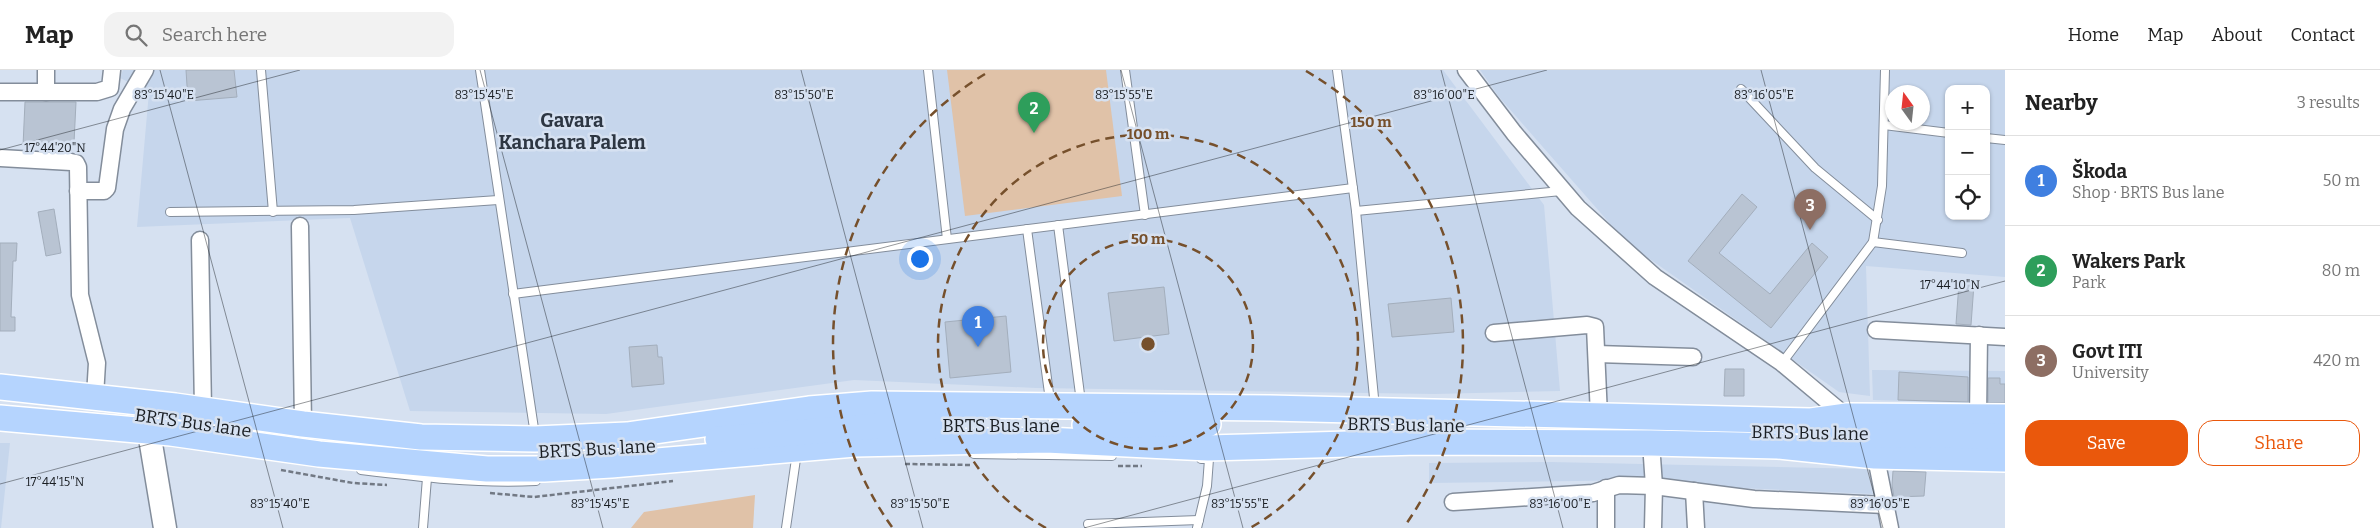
<!DOCTYPE html>
<html lang="en">
<head>
<meta charset="utf-8">
<style>
	:root { --surface:#fff; --page:#f2f2f2; --text:#222; --muted:#767676; --line:#e0e0e0; --accent:#ea580c }
	body { margin:0; font-family:Bitter,serif; background:var(--page); color:var(--text) }
	.controls { position:absolute; right:15px; top:15px; display:grid; overflow:hidden; border-radius:10px; box-shadow:0 1px 4px #0004 }
	.controls button { width:45px; height:45px; display:grid; place-items:center; padding:0; border:0; border-bottom:1px solid var(--line); background:var(--surface); color:var(--text); font:25px sans-serif }
	.compass { position:absolute; left:1885px; top:15px; width:45px; height:45px; border-radius:50%; background:var(--surface); box-shadow:0 1px 4px #0004; rotate:345deg }
	.you { position:absolute; left:919px; top:188px; width:18px; height:18px; margin:-12px; border:4px solid #fff; border-radius:50%; background:#1a73e8; box-shadow:0 0 0 8px #1a73e833 }
	.badge { display:grid; place-items:center; width:32px; height:32px; border-radius:50%; background:var(--accent); color:#fff; font-size:16px; font-weight:700 }
	.pin { position:absolute; translate:-50% -41px; filter:drop-shadow(0 1px 2px #0008) }
	.pin::after { content:''; position:absolute; top:26px; width:18px; height:15px; background:inherit; clip-path:polygon(0 0,100% 0,50% 100%) }
	.list { margin:0; padding:0; list-style:none }
	h2 { display:flex; justify-content:space-between; align-items:center; height:65px; margin:0; padding:0 20px; font-size:21px }
	h2 small { font-size:16px; font-weight:400; color:var(--muted) }
	.list li { display:grid; grid-template-columns:32px 1fr auto; gap:15px; align-items:center; box-sizing:border-box; height:90px; padding:0 20px; border-top:1px solid var(--line) }
	.list b { display:block; font-size:19px; white-space:nowrap }
	.list p { margin:0; font-size:16px; white-space:nowrap; color:var(--muted) }
	.list em { font-size:16px; font-style:normal; color:var(--muted) }
	.actions { display:flex; gap:10px; padding:15px 20px }
	.actions a { flex:1; padding:11px 0; border:1px solid var(--accent); border-radius:15px; text-align:center; font-size:18px; color:var(--accent) }
	.actions .main { background:var(--accent); color:#fff }
	.icon { flex:none; width:28px; height:28px; fill:none; stroke:currentColor; stroke-width:2; stroke-linecap:round; stroke-linejoin:round }
	.map { position:relative; flex:none; width:2005px; height:458px; overflow:hidden }
	header { display:flex; align-items:center; gap:30px; box-sizing:border-box; height:70px; padding:0 25px; background:var(--surface); border-bottom:1px solid var(--line) }
	header strong { font-size:24px }
	nav { display:flex; gap:28px; margin-inline-start:auto; font-size:18px }
	.search { width:350px; height:45px; background:var(--page); display:flex; align-items:center; gap:12px; box-sizing:border-box; padding:0 18px; border-radius:15px; color:var(--muted); font-size:19px }
	main { display:flex }
	aside { flex:1; background:var(--surface) }
	.map>svg:first-child { display:block }
	.built { fill:#c6d6ec; fill-rule:evenodd }
	.green { fill:#e0c2a8 }
	.building { fill:#b9c4d3; stroke:#a3aebc }
	.lines { fill:none; stroke-linecap:round; stroke-linejoin:round }
	.lane-casing { stroke:#838d9b; stroke-width:10 }
	.street-casing { stroke:#838d9b; stroke-width:19 }
	.secondary-casing { stroke:#838d9b; stroke-width:25 }
	.primary-casing { stroke:#fff; stroke-width:28 }
	.path { stroke:#727984; stroke-width:2.5; stroke-dasharray:5 2.5; stroke-linecap:butt }
	.lane { stroke:#fff; stroke-width:8 }
	.street { stroke:#fff; stroke-width:16 }
	.secondary { stroke:#fff; stroke-width:22 }
	.primary { stroke:#b5d4fe; stroke-width:25 }
	.ticks { fill:none; stroke:#191d22; stroke-width:1; stroke-opacity:0.45 }
	.ring { fill:none; stroke:#76502c; stroke-width:2.5; stroke-dasharray:9 6 }
	.labels { text-anchor:middle; dominant-baseline:central; stroke-width:5; stroke-linejoin:round; paint-order:stroke }
	.street-label { font-size:18px; fill:#191d22; stroke:#d6e1f1 }
	.neighbourhood-label { font-size:19px; font-weight:bold; fill:#2d3642; stroke:#d6e1f1 }
	.ticks-label { font-size:12px; text-anchor:middle; fill:#191d22; stroke:#d6e1f1; stroke-width:5; stroke-linejoin:round; paint-order:stroke }
	.centre { fill:#76502c; stroke:#d6e1f1; stroke-width:2.5 }
	.ring-label { font-size:15px; text-anchor:middle; font-weight:bold; fill:#76502c; stroke:#d6e1f1; stroke-width:5; stroke-linejoin:round; paint-order:stroke }
</style>
</head>
<body>
<header>
<strong>Map</strong>
<div class="search"><svg class="icon" aria-label="search" viewBox="0 0 24 24"><circle cx="10" cy="10" r="6"/><path d="M15 15l6 6"/></svg>Search here</div>
<nav><a>Home</a><a>Map</a><a>About</a><a>Contact</a></nav>
</header>
<main>
<div class="map">
<svg width="2005" height="458" viewBox="0 0 2005 458">
	<rect width="100%" height="100%" fill="#d6e1f1"/>
	<g class="built">
		<path d="M123,0H1443L1544,135L1560,321L1435,324L1036,318L854,310L606,344L410,341L350,148L137,157L149,22L120,8Z"/>
		<path d="M1480,0H2005V207L1866,196L1870,326L1839,322L1627,173L1499,27ZM1949,19H1986V146H1949ZM1892,22H1922V52H1892Z"/>
		<path d="M1872,300L2005,301V334L1873,330Z"/>
		<path d="M0,373H10L1,458H0Z"/>
		<path d="M1550,392L1867,399L1873,424L1718,417L1647,410L1429,413V393Z"/>
	</g>
	<g class="green">
		<path d="M947,0H1106L1122,126L965,146Z"/>
		<path d="M755,425L753,458H631L644,442Z"/>
	</g>
	<g class="building">
		<path d="M186,0H234L237,27L188,31Z"/>
		<path d="M25,32H76L74,73L44,72V77L23,76Z"/>
		<path d="M1742,124L1757,137L1719,183L1770,224L1812,173L1828,187L1771,258L1688,191Z"/>
		<path d="M54,139L61,183L46,186L38,142Z"/>
		<path d="M0,173H17L16,191H13L11,247H15V261H0Z"/>
		<path d="M1959,213L1974,214L1971,255L1956,254Z"/>
		<path d="M1164,217L1169,264L1114,271L1108,223Z"/>
		<path d="M1451,228L1454,262L1392,267L1388,234Z"/>
		<path d="M1006,246L1011,302L950,308L945,252Z"/>
		<path d="M657,275L658,287H662L664,314L632,317L629,277Z"/>
		<path d="M1725,299H1744V326H1724Z"/>
		<path d="M1899,302L1968,307V332L1898,330Z"/>
		<path d="M1988,308H2000V314H2005V333H1988Z"/>
		<path d="M1893,401L1926,402L1924,426L1894,427L1892,415Z"/>
	</g>
	<g class="lines">
		<g class="lane-casing">
			<g id="lane">
				<path d="M261,0L273,142"/>
				<path d="M480,0L535,365"/>
				<path d="M928,0L947,169"/>
				<path d="M1125,0L1145,145"/>
				<path d="M1337,0L1356,141L1375,338"/>
				<path d="M1741,19L1815,98L1878,150"/>
				<path d="M1884,55L1949,63"/>
				<path d="M1986,68L2005,70"/>
				<path d="M1356,141L1561,121"/>
				<path d="M170,142L354,140L498,130"/>
				<path d="M1058,155L1081,332"/>
				<path d="M1027,159L1055,368"/>
				<path d="M1873,172L1962,183"/>
				<path d="M513,224L1353,118"/>
				<path d="M1782,293L1873,172L1882,116L1885,0"/>
				<path d="M974,384L1112,386"/>
				<path d="M361,400C419,407 477,414 536,411"/>
				<path d="M1088,454L1199,450"/>
				<path d="M423,458L427,408"/>
				<path d="M786,458L797,382"/>
				<path d="M1197,458L1207,416L1209,389H1201"/>
			</g>
		</g>
		<g class="street-casing">
			<g id="street">
				<path d="M1466,0L1514,63L1578,138L1655,207L1782,293L1848,348"/>
				<path d="M0,22H97L110,18L112,0"/>
				<path d="M46,22V0"/>
				<path d="M0,88L71,92L76,93L78,97L80,225L97,293L95,326"/>
				<path d="M78,121H104L107,118L115,59L122,39L145,0"/>
				<path d="M300,156L303,354"/>
				<path d="M200,170L203,339"/>
				<path d="M1876,260L2005,267"/>
				<path d="M1494,263L1587,255L1595,257L1599,346"/>
				<path d="M1597,284L1693,287"/>
				<path d="M1978,347L1979,265"/>
				<path d="M1651,373L1654,416L1653,458"/>
				<path d="M1870,378L1878,398L1890,458"/>
				<path d="M1606,418V458"/>
				<path d="M1694,421L1696,458"/>
				<path d="M1453,432L1593,423L1619,415L1654,416L1754,429L1885,435"/>
			</g>
		</g>
		<g class="secondary-casing">
			<path id="secondary" d="M147,332L149,362L165,458"/>
		</g>
		<g class="primary-casing">
			<g id="primary">
				<path d="M0,317L175,336L303,354L421,367L535,369L627,365L809,339L872,334L1269,338L1811,351L1847,346L2005,347"/>
				<path d="M0,348L171,363L319,384L487,399H544L611,395L855,374L1046,370L1208,378L1418,372L1651,373L1778,376L1875,386L2005,389"/>
				<path d="M1085,355L1208,354"/>
				<path d="M1818,364L2005,366"/>
				<path d="M718,369L877,356H935"/>
			</g>
		</g>
		<g class="path">
			<path d="M905,394L972,395"/>
			<path d="M1118,396H1142"/>
			<path d="M281,400L353,413L387,415"/>
			<path d="M490,423L534,427L673,411"/>
		</g>
		<use href="#lane" class="lane"/>
		<use href="#street" class="street"/>
		<use href="#secondary" class="secondary"/>
		<use href="#primary" class="primary"/>
	</g>
	<path class="ticks" d="M160,0L283,458M480,0L603,458M801,0L923,458M1121,0L1243,458M1441,0L1563,458M1761,0L1883,458M0,80L300,0M0,414L1547,0M1084,458L2005,211"/>
	<g class="ring">
		<circle cx="1148" cy="274" r="105"/>
		<path d="M1046 458A210 210 0 1 1 1250 458"/>
		<path d="M892 457A315 315 0 0 1 990 1M1306 1A315 315 0 0 1 1404 457"/>
	</g>
	<g class="labels">
		<g class="street-label">
			<text transform="translate(193 353) rotate(8)">BRTS Bus lane</text>
			<text transform="translate(1406 355) rotate(1)">BRTS Bus lane</text>
			<text x="1001" y="356">BRTS Bus lane</text>
			<text transform="translate(1810 363) rotate(1)">BRTS Bus lane</text>
			<text transform="translate(597 379) rotate(-3)">BRTS Bus lane</text>
		</g>
		<g class="neighbourhood-label">
			<text x="572" y="50">Gavara<tspan x="572" dy="22">Kanchara Palem</tspan></text>
		</g>
	</g>
	<g class="ticks-label">
		<text x="164" y="29">83°15'40"E</text>
		<text x="484" y="29">83°15'45"E</text>
		<text x="804" y="29">83°15'50"E</text>
		<text x="1124" y="29">83°15'55"E</text>
		<text x="1444" y="29">83°16'00"E</text>
		<text x="1764" y="29">83°16'05"E</text>
		<text x="55" y="82">17°44'20"N</text>
		<text x="1950" y="219">17°44'10"N</text>
		<text x="55" y="416">17°44'15"N</text>
		<text x="280" y="438">83°15'40"E</text>
		<text x="600" y="438">83°15'45"E</text>
		<text x="920" y="438">83°15'50"E</text>
		<text x="1240" y="438">83°15'55"E</text>
		<text x="1560" y="438">83°16'00"E</text>
		<text x="1880" y="438">83°16'05"E</text>
	</g>
	<circle cx="1148" cy="274" r="8" class="centre"/>
	<g class="ring-label">
		<text x="1371" y="57">150 m</text>
		<text x="1148" y="69">100 m</text>
		<text x="1148" y="174">50 m</text>
	</g>
</svg>
<div class="controls">
<button>+</button>
<button>−</button>
<button><svg class="icon" aria-label="locate" viewBox="0 0 24 24"><circle cx="12" cy="12" r="6"/><path d="M12 2v4M12 18v4M2 12h4M18 12h4"/></svg></button>
</div>
<svg class="compass" viewBox="-18 -18 36 36"><path d="M0-13l5 13h-10z" fill="#e53935"/><path d="M0 13l5-13h-10z" fill="#767676"/></svg>
<div class="you"></div>
<div class="pin badge" style="left:978px;top:277px;background:#3f7fe0">1</div>
<div class="pin badge" style="left:1034px;top:63px;background:#2e9e5b">2</div>
<div class="pin badge" style="left:1810px;top:160px;background:#8d6e63">3</div>
</div>
<aside>
<h2>Nearby<small>3 results</small></h2>
<ul class="list">
<li><span class="badge" style="background:#3f7fe0">1</span><div><b>Škoda</b><p>Shop · BRTS Bus lane</p></div><em>50 m</em></li>
<li><span class="badge" style="background:#2e9e5b">2</span><div><b>Wakers Park</b><p>Park</p></div><em>80 m</em></li>
<li><span class="badge" style="background:#8d6e63">3</span><div><b>Govt ITI</b><p>University</p></div><em>420 m</em></li>
</ul>
<div class="actions"><a class="main">Save</a><a>Share</a></div>
</aside>
</main>
</body>
</html>
